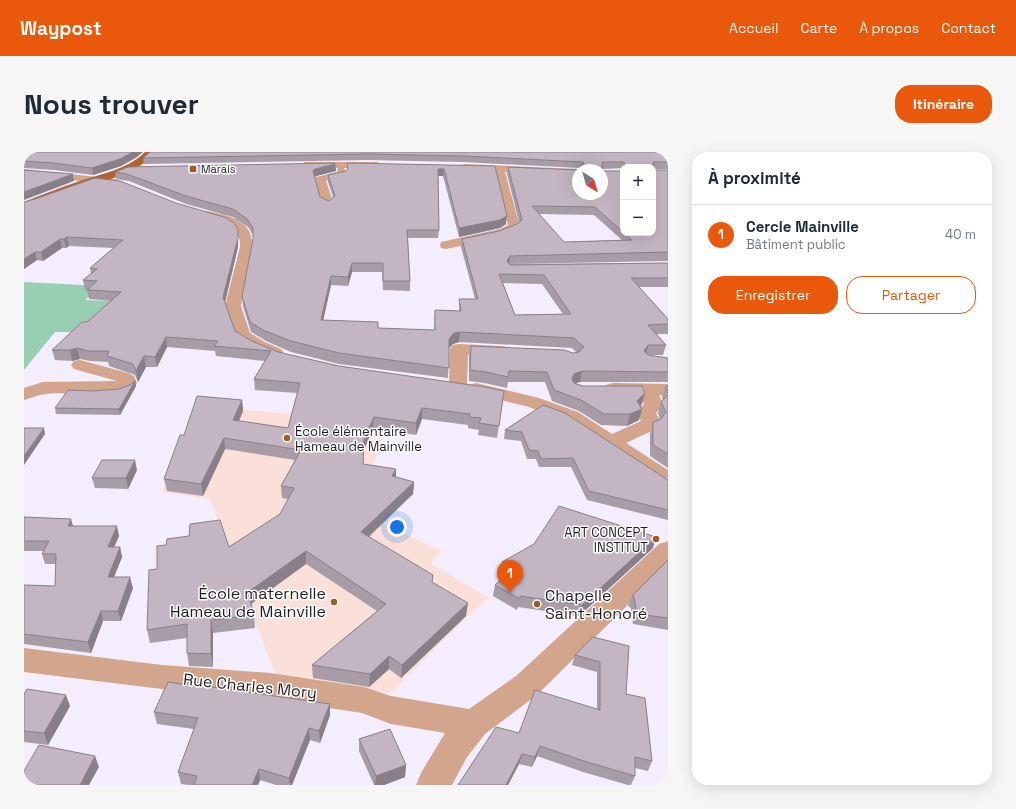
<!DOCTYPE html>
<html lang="fr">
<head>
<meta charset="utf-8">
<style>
	:root { --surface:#fff; --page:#f6f6f7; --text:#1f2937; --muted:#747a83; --line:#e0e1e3; --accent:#ea580c }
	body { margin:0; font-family:"Space Grotesk",sans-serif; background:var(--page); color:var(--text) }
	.controls { position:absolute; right:12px; top:12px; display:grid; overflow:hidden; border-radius:8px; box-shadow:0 4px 16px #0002 }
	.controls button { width:36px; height:36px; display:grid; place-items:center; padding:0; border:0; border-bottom:1px solid var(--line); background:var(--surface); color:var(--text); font:20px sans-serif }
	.compass { position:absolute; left:548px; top:12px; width:36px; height:36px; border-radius:50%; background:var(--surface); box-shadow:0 4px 16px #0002; rotate:143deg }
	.you { position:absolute; left:373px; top:375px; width:14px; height:14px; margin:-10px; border:3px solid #fff; border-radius:50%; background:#1a73e8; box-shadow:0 0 0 6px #1a73e833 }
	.badge { display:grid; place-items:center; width:26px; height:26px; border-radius:50%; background:var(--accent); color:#fff; font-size:13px; font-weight:700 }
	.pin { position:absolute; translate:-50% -33px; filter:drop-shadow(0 1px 2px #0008) }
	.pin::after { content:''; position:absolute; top:21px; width:14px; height:12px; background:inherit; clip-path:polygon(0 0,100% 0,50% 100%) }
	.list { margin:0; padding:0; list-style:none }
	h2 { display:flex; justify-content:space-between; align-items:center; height:52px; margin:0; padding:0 16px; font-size:17px }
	h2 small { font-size:13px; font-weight:400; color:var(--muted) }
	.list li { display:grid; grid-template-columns:26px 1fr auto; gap:12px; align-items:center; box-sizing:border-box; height:60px; padding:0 16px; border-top:1px solid var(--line) }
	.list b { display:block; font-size:15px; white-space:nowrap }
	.list p { margin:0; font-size:13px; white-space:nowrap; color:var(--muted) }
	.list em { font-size:13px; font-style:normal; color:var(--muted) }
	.actions { display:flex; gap:8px; padding:12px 16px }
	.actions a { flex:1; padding:9px 0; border:1px solid var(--accent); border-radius:16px; text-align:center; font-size:14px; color:var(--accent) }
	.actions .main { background:var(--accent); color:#fff }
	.map { position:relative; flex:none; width:644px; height:633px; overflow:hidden; border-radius:16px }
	header { display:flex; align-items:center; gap:24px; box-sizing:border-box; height:56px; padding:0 20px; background:var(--accent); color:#fff }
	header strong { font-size:19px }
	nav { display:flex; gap:22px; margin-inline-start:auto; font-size:14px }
	.intro { display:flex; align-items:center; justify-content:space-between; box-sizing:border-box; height:96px; padding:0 24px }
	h1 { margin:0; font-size:28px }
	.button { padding:10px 18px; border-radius:16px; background:var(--accent); color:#fff; font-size:14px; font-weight:700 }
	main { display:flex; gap:24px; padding:0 24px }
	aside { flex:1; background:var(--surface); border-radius:16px; box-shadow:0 4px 16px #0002 }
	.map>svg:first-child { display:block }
	.education { fill:#fae0d8 }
	.green { fill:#98ceb3 }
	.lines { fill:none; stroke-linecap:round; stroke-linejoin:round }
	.minor { fill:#d2a58c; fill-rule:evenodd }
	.major { fill:#b16330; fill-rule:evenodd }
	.wall { fill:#a89da7; fill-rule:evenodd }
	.shaded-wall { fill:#887f88 }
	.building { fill:#c3b6c2; stroke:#887f88; fill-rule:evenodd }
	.poi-dot { fill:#9e5d28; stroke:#fff; stroke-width:1.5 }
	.labels { text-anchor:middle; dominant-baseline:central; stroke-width:3; stroke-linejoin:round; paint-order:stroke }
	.far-poi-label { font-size:11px; fill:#1f1d23; stroke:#fff; text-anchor:start }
	.poi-label { font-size:13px; fill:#1f1d23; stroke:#fff; text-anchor:start }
	.near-poi-label { font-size:16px; fill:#1f1d23; stroke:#fff; text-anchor:end }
	.near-street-label { font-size:16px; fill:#1f1d23; stroke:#fff }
</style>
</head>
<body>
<header>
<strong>Waypost</strong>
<nav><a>Accueil</a><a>Carte</a><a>À propos</a><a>Contact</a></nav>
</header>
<div class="intro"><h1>Nous trouver</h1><a class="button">Itinéraire</a></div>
<main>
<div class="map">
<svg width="644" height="633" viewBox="0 0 644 633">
	<rect width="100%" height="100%" fill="#f3edfd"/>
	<path class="education" d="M173,254L292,264L369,258L331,359L418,399L407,411L465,446L443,465L366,541L252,525L186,347L138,340Z"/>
	<path class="green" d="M0,130L77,134L61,148L87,149L107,180H31L0,218Z"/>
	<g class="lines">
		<g class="minor">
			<path d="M281,10H353L358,13L353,16H320L323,22L322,24L302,29L310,52L304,55L298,52L291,27L292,25L313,20L314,16L278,15L276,13Z"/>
			<path d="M441,12L554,17L558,18H554V23L481,20L496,75C489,85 436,94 422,97L417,96L416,93L417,90L476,77L484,73L471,19L438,17L436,15L438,13Z"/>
			<path d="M0,17L92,27L97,30L92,33L0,23Z"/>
			<path d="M183,59C204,63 230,68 228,95L217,154L226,181L241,190L257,197L260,201L257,205C245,208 218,195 211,184L201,154L216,95C217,76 204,71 188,67C184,66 180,66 177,62L179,60Z"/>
			<path d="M435,192L477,194L483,195L486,199L483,203L477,204L444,203L443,234L441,238L434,240L427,238L425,234L426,197L429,193Z"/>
			<path d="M56,208L104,221L110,224L113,231C100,251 43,238 21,242C14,243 7,246 0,248V236L19,230L93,229L50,217L47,213L50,209Z"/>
			<path d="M452,231L515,246L554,260L588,282L617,269L612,260L620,252L616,243H589L582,241L580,237L582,233L589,231L644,232V244L635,243L640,253L632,261L637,270L632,277L602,291L644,318V335L636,333L540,268L502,254L445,241L443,237L445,233Z"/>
			<path d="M644,389V413L514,542L461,582L443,605L428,633H392L397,621L421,581L367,572L338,561L246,547L138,537L0,520V496L138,513L246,521L340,535L367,544L445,557L492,524L635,392Z"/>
		</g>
		<path class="major" d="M121,0H131C112,25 76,28 49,39C33,45 16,53 0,57V50C17,43 35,36 53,30C76,22 103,18 121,0Z"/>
	</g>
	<g class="wall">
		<path d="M0,0L113,5L97,14L69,23L30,18L0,16Z"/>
		<path d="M126,0H644V17H630V18H644V109L486,112L644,111V135H615L644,167V182H633L642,193L639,203H624L644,206V230H556L551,231L618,252L616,254L615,268L603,274L577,273L555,259L528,249L521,230H484L483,236L460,231L445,229V205L447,194L549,201H553L548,196L435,190L429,192L425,196L424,226L315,212L267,200L242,189L227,180L219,154L218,144L229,87V83L224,75L209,65L162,52L105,29L92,27L91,20L311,11L312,19L292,24L291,25L296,45L305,49L309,45L304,30V23L322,19L323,18V11L471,14L482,72L476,76L435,85L419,24H414L415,78L414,86H384L386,129V139L359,138L358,120H328L324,134L307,133L299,168L354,176L410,178L411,158L435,159V147H451L437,95L438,87L475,79L493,72L495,70L483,22L484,15L555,18L556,16L439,10L344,8L120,12L119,6ZM599,15H629V81H599V19H579L578,17L599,16ZM515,62L570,63L598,88L540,90ZM479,131L518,132L539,162L491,163Z"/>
		<path d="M0,50L214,85V95L201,150L211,179L228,189L254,200L315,214L480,239L473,286L454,283L455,278L444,276V273L398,267L392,283L349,276L340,298L339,312L372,325L390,330L389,342L345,385L409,423L408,430L442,464L377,526L365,517L345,535L289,526L288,513L353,459L282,412L227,451L230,463L231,476L189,481V515L165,514L163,501V486L126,491L123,478L133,417L205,395L256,362L264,347L258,346L257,334L271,308L201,297L179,344L143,339L140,327L160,283L218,248L219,259L215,269L264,276L273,241L231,238L230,227L241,209L192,204L191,199L143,195L133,215H122L114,230L111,223L85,214L84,210L66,209L56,207L48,209L31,208L28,198L63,170L87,149L65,147L63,138H61L59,128L67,122L66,116L90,96L45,94L42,96H38L19,109L13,108L0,117Z"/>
		<path d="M112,234L96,263L32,262L31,256L69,239L95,237Z"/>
		<path d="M644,234V316L626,304V282L629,270L636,267L634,261L637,250L639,248L638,246L641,235Z"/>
		<path d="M519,253L644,329V368L563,348L547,315H515L512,307H503L497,289L480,287L481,278Z"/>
		<path d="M113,318L104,337L71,336L68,326Z"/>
		<path d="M0,365L49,374L95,384L90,395H96L98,405L90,425L109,436L97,469H79L67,501L0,492V433L31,434L32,412H21L18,402L19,399H0Z"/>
		<path d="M629,396L555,464L494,455L493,458L469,444L471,433L481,424L476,421L478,410Z"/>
		<path d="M644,408V478L609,472L607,456L604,454L608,444Z"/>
		<path d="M569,485L602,542L628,609L624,619L611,616V624L607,633H604L559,620L513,604L508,615L495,612L484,633H434L495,581L573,557V520L548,513L551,503Z"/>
		<path d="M188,532V535L306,563L296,591L286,588L268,633H252L236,628L234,633H164L157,632L154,620L170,577L133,572L130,560L163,533Z"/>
		<path d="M0,542L46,554L24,593L0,590Z"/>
		<path d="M335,587L382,613L381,625L360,633H350L335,599Z"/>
	</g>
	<g class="shaded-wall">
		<path d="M109,0H119L113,5L97,14L69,23L68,16Z"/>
		<path d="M311,12L312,19L292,24L290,26L289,19L291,17Z"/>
		<path d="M414,17H420L419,24H414Z"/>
		<path d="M49,22L50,29L0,48V40Z"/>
		<path d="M483,64L482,72L476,76L435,85V76Z"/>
		<path d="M214,77V95L200,154L199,145Z"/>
		<path d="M43,85L45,94L42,96L40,87Z"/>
		<path d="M36,87L38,96L19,109L17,100Z"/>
		<path d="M11,100L13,108L0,117V107Z"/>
		<path d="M486,104L485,113L483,109Z"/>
		<path d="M328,111V120L324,134V125Z"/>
		<path d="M307,124V133L297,178V168Z"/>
		<path d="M436,180L435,190L429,192L424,197L425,187L430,181Z"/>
		<path d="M142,185L143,195L133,215L131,205Z"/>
		<path d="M624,193L622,204L620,199Z"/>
		<path d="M53,196L56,207L48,209L46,198Z"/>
		<path d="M120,204L122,215L114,230L112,219Z"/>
		<path d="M558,219L556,230L548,232V227L550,222Z"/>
		<path d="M111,229L112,234L96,263L95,257Z"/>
		<path d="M621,241L618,252L611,260L613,249Z"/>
		<path d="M218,248L219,259L210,280L209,268Z"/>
		<path d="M398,256V267L392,283V271Z"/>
		<path d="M618,257L615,268L603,274L606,262Z"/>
		<path d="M350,265L349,276L340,298L338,324L340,287Z"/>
		<path d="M20,276L21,282L0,313V304Z"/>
		<path d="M200,286L201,297L179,344L177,332Z"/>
		<path d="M111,308L113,318L104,337L102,326Z"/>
		<path d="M372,317V328L368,324Z"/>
		<path d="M390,330L389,342L336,392L337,380Z"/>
		<path d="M47,367L50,377L44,374Z"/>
		<path d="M93,374L95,384L86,405L84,395Z"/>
		<path d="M632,385L629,396L555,464L558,453Z"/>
		<path d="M96,395L98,405L86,435L84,425Z"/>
		<path d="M282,399V412L226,453L224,440Z"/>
		<path d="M106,425L109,436L97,469L94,459Z"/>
		<path d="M444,451L442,464L377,526L378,513Z"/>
		<path d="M77,459L79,469L67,501L64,490Z"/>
		<path d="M187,468L189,481V515L187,502Z"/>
		<path d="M365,504V517L345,535L346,522Z"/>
		<path d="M42,543L46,554L24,593L20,581Z"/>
		<path d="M306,552V563L296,591L295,579Z"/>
		<path d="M285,576L286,588L268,633H266L265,626Z"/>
		<path d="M516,594L513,604L508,615L511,605Z"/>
		<path d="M498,602L495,612L484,633H482Z"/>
		<path d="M71,604L75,615L65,633H56Z"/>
		<path d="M382,613L381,625L360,633H351L352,624Z"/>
		<path d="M235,617L236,628L234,633H228Z"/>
	</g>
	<g class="building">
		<path d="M0,0H109L96,7L68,16L29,11L0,9Z"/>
		<path d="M126,0H644V10H629L630,18H644V100L486,104L483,109L486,113L644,111V126H607L644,167V172L624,173L642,193H624L620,199L624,203L644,206V220L558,219L550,222L548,227L550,231L558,234H618L621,241L613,249L618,257L606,262H580L557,248L530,238L523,220L485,219L484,225L462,220L446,218L447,194L540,198L549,201L555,200L560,195L550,186L436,180L430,181L425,187V216L315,201L267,189L241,179L226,170L218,144L229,87V76L223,67L209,57L162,44L103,22L91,20L104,15L311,11V12L291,17L289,19L296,45L305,49L311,44L304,23L322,19L324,16L323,11L471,14L483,64L476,68L435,76L420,17H414L415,78H383L386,129H359V111H328L324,125L307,124L297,168L354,170V176L411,178V158L437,159L435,147H454L438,87L475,79L493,72L498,68L484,15L555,18L557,13L560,12L559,10L440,4L344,2L119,6ZM578,10H600L601,15H629V81H600L608,88L540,90L508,54L571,55L599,80V19H579L578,17ZM554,18H578V42H554ZM475,122L520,123L547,162L491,163Z"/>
		<path d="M0,18L49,22L0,40Z"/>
		<path d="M71,26L96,29L152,51L200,65L210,71L214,77V86L199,145L211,179L228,189L254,200L315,214L461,235L480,239L475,274L455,271L457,266L445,265L446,262L398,256L392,271L350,265L340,287L339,312L372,317L368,324L390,330L337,380L409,423L408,430L444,451L378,513L365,504L346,522L288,513L362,452L282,399L224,440L230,463L187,468V502L163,501V472L123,478L125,418L133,417V394L142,393L143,387L165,384L166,372L196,368L205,395L256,362L270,336L257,334L277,298L200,286L177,332L140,327L156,283H160L173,244L218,248L209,268L264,276L276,231L230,227L247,199L190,194L194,189L142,185L131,205L120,204L112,219L109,212L83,204L85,199H64L53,196L46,198H28L58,170H63L97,140L63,138L73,129L59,128L73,117L66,116L99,88L43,85L40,87H36L17,100H11L0,107V50L11,47Z"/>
		<path d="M111,229L95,257L31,256L44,238L69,239L95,237L106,233Z"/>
		<path d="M644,234V241L641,235Z"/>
		<path d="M644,243V302L629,293V270L637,267L642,260L637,250Z"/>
		<path d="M519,253L541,261L641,326L644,329V358L565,339L549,306L517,307L514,299L505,298L498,280L481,278Z"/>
		<path d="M0,276H20L0,304Z"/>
		<path d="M78,308H111L102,326H68Z"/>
		<path d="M535,354L632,385L558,453L496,444V447L471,433L489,416L478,410L510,392Z"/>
		<path d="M0,365L47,367L44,374H93L84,395H96L84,425H106L94,459H77L64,490L0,482V433L31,434L32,402H18L25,389H0Z"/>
		<path d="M644,408V466L613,462L610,445L608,444Z"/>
		<path d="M569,485L605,494L602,542L621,546L628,609L611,605V624L563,610L516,594L511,605L498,602L482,633H434L472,575L495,581L511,538L576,558V510L551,503Z"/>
		<path d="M144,530L163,533V530L188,532V535L306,552L295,579L285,576L265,626L235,617L228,633H170L173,624L154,620L174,566L130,560Z"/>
		<path d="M3,537L42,543L20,581L0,579V542Z"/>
		<path d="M366,577L382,613L352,624L335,587Z"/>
		<path d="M15,593L71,604L56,633H0V619Z"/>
	</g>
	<g class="poi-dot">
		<rect x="165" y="13" width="8" height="8" rx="2"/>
		<circle cx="263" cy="286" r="4"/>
		<circle cx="632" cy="387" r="4"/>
		<circle cx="310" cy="450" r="4"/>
		<circle cx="513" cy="452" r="4"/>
	</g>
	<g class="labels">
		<g class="far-poi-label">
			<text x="177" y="17">Marais</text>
		</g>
		<g class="poi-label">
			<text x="271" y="279">École élémentaire<tspan x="271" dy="15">Hameau de Mainville</tspan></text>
			<text x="624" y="380" text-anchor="end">ART CONCEPT<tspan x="624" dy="15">INSTITUT</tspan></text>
		</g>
		<g class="near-poi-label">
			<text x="302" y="441">École maternelle<tspan x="302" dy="18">Hameau de Mainville</tspan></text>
			<text x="521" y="443" text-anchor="start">Chapelle<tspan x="521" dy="18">Saint-Honoré</tspan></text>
		</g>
		<g class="near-street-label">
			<text transform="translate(226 534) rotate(6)">Rue Charles Mory</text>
		</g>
	</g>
</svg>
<div class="controls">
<button>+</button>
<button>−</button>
</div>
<svg class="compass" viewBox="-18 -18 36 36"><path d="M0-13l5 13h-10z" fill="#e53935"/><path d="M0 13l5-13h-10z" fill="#747a83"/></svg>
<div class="you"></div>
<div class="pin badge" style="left:486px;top:441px">1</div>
</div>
<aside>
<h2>À proximité<small></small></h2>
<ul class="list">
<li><span class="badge">1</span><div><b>Cercle Mainville</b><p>Bâtiment public</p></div><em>40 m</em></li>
</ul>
<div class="actions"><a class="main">Enregistrer</a><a>Partager</a></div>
</aside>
</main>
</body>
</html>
